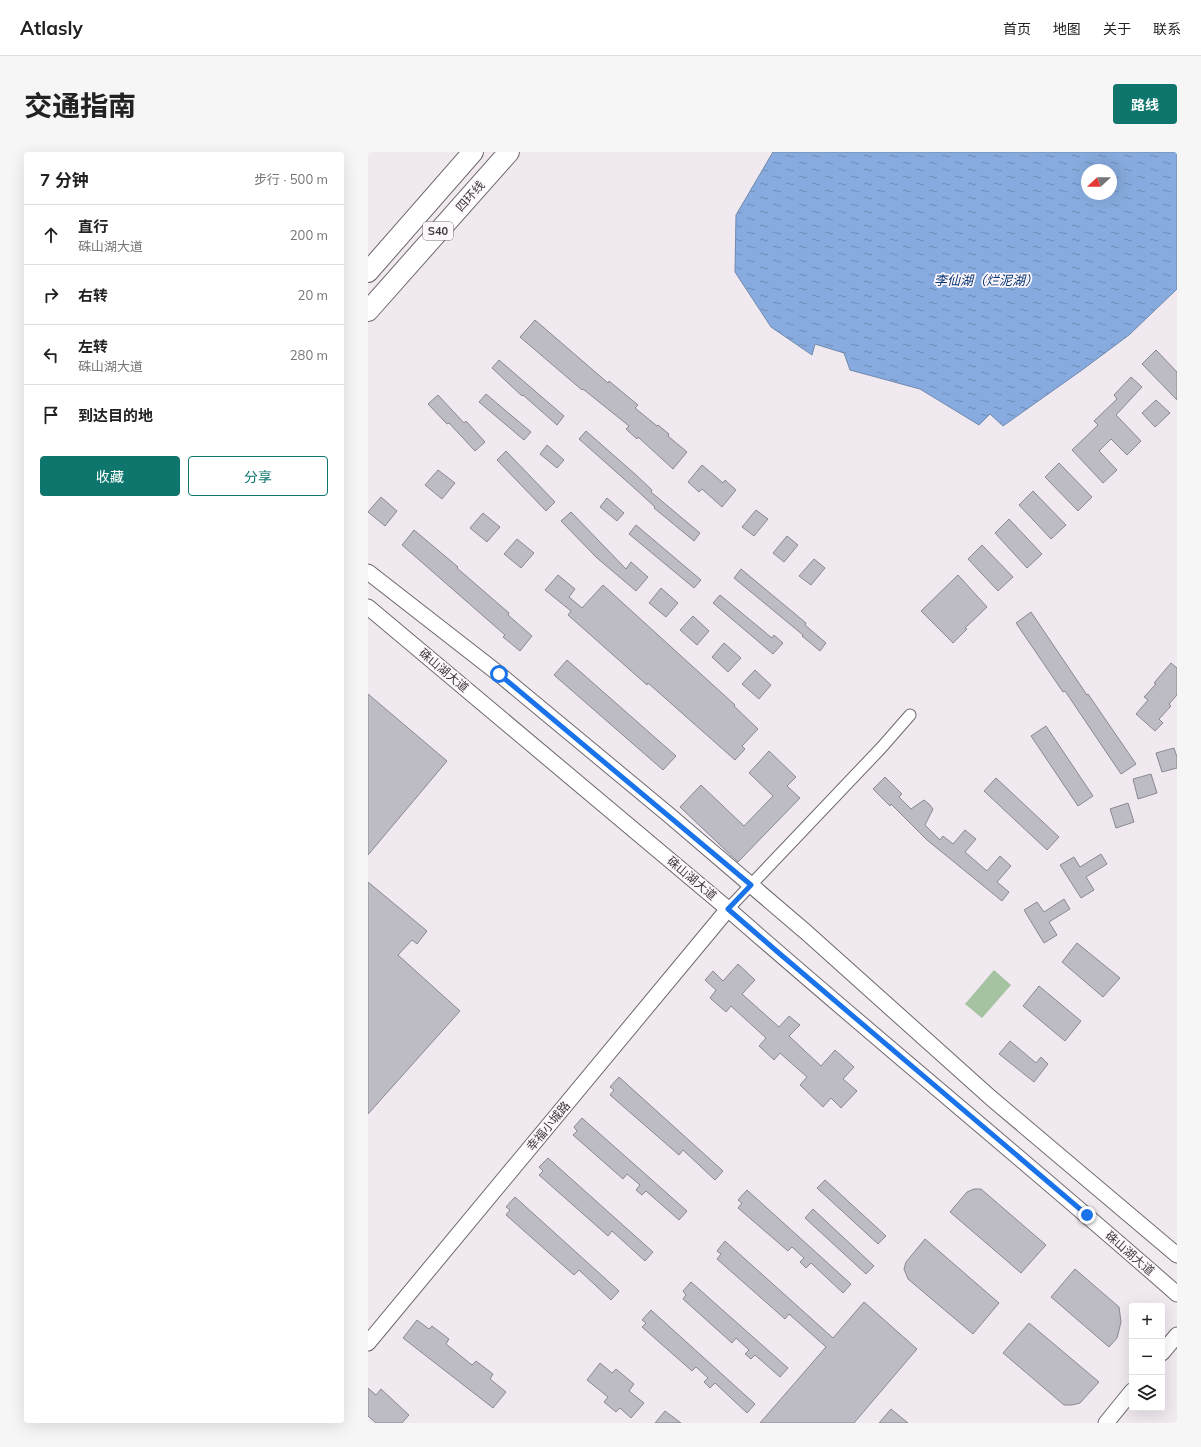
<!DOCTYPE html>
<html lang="zh">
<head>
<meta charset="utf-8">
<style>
	:root { --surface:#fff; --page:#f6f6f6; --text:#222; --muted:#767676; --line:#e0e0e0; --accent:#0f766e }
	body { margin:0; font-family:Mulish,"Noto Sans SC",sans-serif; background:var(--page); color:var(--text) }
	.controls { position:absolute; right:12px; bottom:12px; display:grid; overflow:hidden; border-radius:4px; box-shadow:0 4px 16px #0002 }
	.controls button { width:36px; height:36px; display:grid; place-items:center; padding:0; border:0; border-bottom:1px solid var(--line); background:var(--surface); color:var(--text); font:20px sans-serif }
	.compass { position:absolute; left:713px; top:12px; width:36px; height:36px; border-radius:50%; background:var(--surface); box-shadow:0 4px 16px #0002; rotate:249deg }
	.stop { position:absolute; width:12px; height:12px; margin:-9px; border:3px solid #1a73e8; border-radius:50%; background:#fff }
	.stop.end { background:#1a73e8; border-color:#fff; box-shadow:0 1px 4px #0008 }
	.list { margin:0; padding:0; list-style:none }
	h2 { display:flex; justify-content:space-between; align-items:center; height:52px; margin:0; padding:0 16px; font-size:17px }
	h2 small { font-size:13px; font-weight:400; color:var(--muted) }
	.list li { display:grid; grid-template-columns:26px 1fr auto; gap:12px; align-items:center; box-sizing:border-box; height:60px; padding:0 16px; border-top:1px solid var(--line) }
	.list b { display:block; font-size:15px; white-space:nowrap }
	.list p { margin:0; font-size:13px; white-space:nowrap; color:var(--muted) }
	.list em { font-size:13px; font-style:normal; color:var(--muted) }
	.actions { display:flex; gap:8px; padding:12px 16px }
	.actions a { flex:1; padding:9px 0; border:1px solid var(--accent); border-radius:4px; text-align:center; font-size:14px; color:var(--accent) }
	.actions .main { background:var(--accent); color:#fff }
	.icon { flex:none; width:22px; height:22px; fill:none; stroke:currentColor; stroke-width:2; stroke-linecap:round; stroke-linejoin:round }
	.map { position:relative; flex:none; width:809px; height:1271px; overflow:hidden; border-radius:4px }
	header { display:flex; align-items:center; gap:24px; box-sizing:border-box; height:56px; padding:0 20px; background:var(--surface); border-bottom:1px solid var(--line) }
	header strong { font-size:19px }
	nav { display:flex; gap:22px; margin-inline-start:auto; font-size:14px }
	.intro { display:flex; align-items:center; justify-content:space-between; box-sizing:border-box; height:96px; padding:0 24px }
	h1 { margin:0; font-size:28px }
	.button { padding:10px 18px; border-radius:4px; background:var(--accent); color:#fff; font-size:14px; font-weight:700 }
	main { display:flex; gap:24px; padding:0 24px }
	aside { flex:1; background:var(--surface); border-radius:4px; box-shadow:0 4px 16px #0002 }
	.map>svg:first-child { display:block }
	.grass { fill:#a5c2a1 }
	.water { fill:url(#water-ripples); stroke:#7089ad; fill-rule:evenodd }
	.building { fill:#bdbcc4; stroke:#8a8991 }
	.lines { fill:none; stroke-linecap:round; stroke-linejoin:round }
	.street-casing { stroke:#6e686e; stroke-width:13 }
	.secondary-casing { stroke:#6e686e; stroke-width:17 }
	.highway-casing { stroke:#6e686e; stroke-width:22 }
	.street { stroke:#fff; stroke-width:11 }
	.secondary { stroke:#fff; stroke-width:15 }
	.highway { stroke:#fff; stroke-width:20 }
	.route { stroke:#1a73e8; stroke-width:5 }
	.labels { text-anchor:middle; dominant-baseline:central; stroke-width:3.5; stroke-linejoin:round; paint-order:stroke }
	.shield { fill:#fef6fd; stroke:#767276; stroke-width:1 }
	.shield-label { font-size:11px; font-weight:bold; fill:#3c393c }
	.street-label { font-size:12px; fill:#3c393c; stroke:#fef6fd }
	.water-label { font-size:13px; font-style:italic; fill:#063772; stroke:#fef6fd }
</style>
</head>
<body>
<header>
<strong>Atlasly</strong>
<nav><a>首页</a><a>地图</a><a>关于</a><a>联系</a></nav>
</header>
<div class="intro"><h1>交通指南</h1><a class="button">路线</a></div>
<main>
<aside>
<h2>7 分钟<small>步行 · 500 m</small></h2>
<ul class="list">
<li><svg class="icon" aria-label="ahead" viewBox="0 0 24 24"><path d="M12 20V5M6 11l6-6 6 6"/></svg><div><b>直行</b><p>硃山湖大道</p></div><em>200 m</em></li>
<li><svg class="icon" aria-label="right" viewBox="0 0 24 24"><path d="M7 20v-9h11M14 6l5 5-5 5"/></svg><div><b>右转</b></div><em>20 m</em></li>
<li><svg class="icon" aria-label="left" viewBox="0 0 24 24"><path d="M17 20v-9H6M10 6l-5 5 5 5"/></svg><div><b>左转</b><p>硃山湖大道</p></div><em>280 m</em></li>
<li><svg class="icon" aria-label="arrive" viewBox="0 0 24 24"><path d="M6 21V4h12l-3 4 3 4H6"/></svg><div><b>到达目的地</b></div></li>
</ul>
<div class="actions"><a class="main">收藏</a><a>分享</a></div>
</aside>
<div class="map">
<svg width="809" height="1271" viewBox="0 0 809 1271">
	<defs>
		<pattern id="water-ripples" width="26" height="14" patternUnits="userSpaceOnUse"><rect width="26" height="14" fill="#87abde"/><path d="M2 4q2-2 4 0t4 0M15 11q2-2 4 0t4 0" fill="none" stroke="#708cb5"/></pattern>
	</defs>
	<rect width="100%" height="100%" fill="#f0e9f0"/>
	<path class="grass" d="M626,818L643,833L614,866L597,852Z"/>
	<path class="water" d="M405,0H809V137L761,183L714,218L635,274L622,262L611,273L552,237L482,218L476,201L447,192L444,203L403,175L367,120L368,63ZM719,18H743V42H719Z"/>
	<g class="building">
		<path d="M167,168L240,231L241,229L270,253L267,256L289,274L290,273L301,282L300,284L319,300L305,317L270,285L269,287L258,277L261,274L215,237L214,238L152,185Z"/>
		<path d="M788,198L809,220V248L774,212Z"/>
		<path d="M131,208L196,264L189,273L155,243L154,244L124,216Z"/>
		<path d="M763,225L774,235L748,263L773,289L759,303L743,287L731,299L749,318L735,331L704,298L730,273L726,269L749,247L746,243Z"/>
		<path d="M118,242L163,280L156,288L111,250Z"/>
		<path d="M70,243L96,271L98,269L117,290L107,299L81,271L79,272L60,252Z"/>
		<path d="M788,248L802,261L787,275L774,261Z"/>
		<path d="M218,279L267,322L284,338L283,340L332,381L326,389L286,356L287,355L264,334L211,287Z"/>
		<path d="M179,293L196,308L189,316L172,302Z"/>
		<path d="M138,299L187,350L178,359L129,308Z"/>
		<path d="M691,311L724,345L710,359L677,325Z"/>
		<path d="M334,313L355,331L357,328L368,338L354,355L334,337L331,340L320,330Z"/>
		<path d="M70,318L87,331L74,347L57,333Z"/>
		<path d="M665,339L698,373L683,387L651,353Z"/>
		<path d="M13,345L29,359L17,374L0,360Z"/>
		<path d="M239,346L256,361L249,369L232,355Z"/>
		<path d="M388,358L400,367L386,384L374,375Z"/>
		<path d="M203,360L258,417L263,410L280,425L268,439L229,406L193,369Z"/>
		<path d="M115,361L132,375L119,390L102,376Z"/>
		<path d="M641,367L674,402L659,416L627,381Z"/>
		<path d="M268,373L333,428L326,436L261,382Z"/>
		<path d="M46,378L90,415L89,416L141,461L140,463L164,484L152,499L135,485L137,483L34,393Z"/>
		<path d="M419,384L430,393L416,410L405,401Z"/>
		<path d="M149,387L166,401L153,416L136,402Z"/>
		<path d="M614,393L645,425L630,439L600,407Z"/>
		<path d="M446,407L457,416L443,433L431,424Z"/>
		<path d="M373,417L438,471L437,473L458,491L452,499L434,484L435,483L366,426Z"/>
		<path d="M190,423L207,437L201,445L214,456L235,433L367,553L366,554L390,577L374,594L377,597L367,608L280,531L279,533L200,463L203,459L177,438Z"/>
		<path d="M590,423L619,455L597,476L599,477L585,491L553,459Z"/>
		<path d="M293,436L310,451L298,465L281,451Z"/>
		<path d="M352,443L404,486L406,483L415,491L405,502L345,451Z"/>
		<path d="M663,460L719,543L720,542L768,612L753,622L697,539L695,540L648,471Z"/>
		<path d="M325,464L341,479L329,493L312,478Z"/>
		<path d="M356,491L373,506L360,520L344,505Z"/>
		<path d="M199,508L308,604L295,618L186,523Z"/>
		<path d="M803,511L809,516V543L801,552L803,554L791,567L795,571L787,579L768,562L780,548L776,545L788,532L786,531Z"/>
		<path d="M387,518L403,533L391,547L374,532Z"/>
		<path d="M0,542L79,609L0,703Z"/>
		<path d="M678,574L725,644L710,654L663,584Z"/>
		<path d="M806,596L809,605V616L794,620L788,601Z"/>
		<path d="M401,599L428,625L419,634L432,646L370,710L312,655L333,633L376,674L405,644L381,621Z"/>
		<path d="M783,622L789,641L770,647L765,627Z"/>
		<path d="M517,625L534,642L531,645L543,657L556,648L561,652L565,657L557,673L572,688L575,684L585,692L597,678L608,687L597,700L619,719L632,704L643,714L629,730L641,740L634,749L559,688L523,652L522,654L505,637Z"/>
		<path d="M628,626L691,685L679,698L616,639Z"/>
		<path d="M760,651L766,670L748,676L742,657Z"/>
		<path d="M733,702L739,712L718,725L726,738L713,746L692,713L706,705L712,715Z"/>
		<path d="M0,730L59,779L49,792L44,788L30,803L92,859L0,962Z"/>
		<path d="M696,747L702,757L681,770L689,783L676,791L656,758L669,750L676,760Z"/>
		<path d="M709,791L752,826L735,845L694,810Z"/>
		<path d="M370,812L387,828L374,842L411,875L421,864L432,873L421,884L453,914L467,898L486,915L475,927L489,939L473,956L463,946L455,955L432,933L439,925L412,901L406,908L391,894L398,886L363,854L358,860L342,846L348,838L337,828L345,819L355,829Z"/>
		<path d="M671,834L713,869L697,889L655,854Z"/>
		<path d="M642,889L668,911L673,905L680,912L666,930L631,902Z"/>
		<path d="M251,925L355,1019L347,1028L315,998L311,1003L242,943L246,938L242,935Z"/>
		<path d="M214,966L319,1059L311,1068L278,1039L274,1043L268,1038L272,1033L259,1022L255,1027L205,983L209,979L206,975Z"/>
		<path d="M180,1006L285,1100L277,1109L244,1079L240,1084L171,1023L175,1019L171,1015Z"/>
		<path d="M457,1028L518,1084L510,1092L449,1036Z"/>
		<path d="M606,1037H613L678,1093L653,1121L582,1060L599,1040Z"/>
		<path d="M379,1038L483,1132L475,1141L443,1111L438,1116L432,1110L436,1106L424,1095L420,1099L370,1056L374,1051L370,1048Z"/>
		<path d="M147,1045L251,1139L243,1148L211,1118L206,1123L138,1063L142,1058L138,1055Z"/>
		<path d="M445,1057L506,1114L498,1122L437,1066Z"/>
		<path d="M557,1087L631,1151L605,1182L540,1127L536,1117L538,1110Z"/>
		<path d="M357,1089L465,1186L496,1150L549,1197L486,1271H392L458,1195L421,1162L417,1167L349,1107L353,1102L349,1099Z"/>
		<path d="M707,1117L751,1155L753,1170L749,1186L741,1195L683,1145Z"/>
		<path d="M323,1130L420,1216L412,1225L387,1203L383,1207L377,1202L381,1198L368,1186L364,1191L315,1147L318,1143L315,1139Z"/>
		<path d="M283,1158L387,1252L379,1261L347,1231L342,1236L336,1230L340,1226L328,1215L324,1219L274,1175L278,1171L274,1168Z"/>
		<path d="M49,1168L61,1177L64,1174L81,1187L78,1192L104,1213L108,1209L125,1222L122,1227L138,1240L125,1256L35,1186Z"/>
		<path d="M661,1171L731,1230L712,1251L704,1253H696L635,1201Z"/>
		<path d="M232,1211L244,1221L248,1217L266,1232L261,1239L276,1251L263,1266L252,1256L248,1260L236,1250L240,1245L219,1228Z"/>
		<path d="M0,1236L8,1243L13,1237L41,1263L34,1271H8L0,1264Z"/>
		<path d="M523,1257L540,1271H511Z"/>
		<path d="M297,1259L313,1271H287Z"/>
	</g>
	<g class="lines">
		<g class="street-casing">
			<path id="street" d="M360,757L514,595L542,563"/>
		</g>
		<g class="secondary-casing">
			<g id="secondary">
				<path d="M0,420L131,522L301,663L439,781L623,946L809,1103"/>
				<path d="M0,455L360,757C508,887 661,1012 809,1142"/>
				<path d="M0,1191L360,757"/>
				<path d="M794,1201L809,1183"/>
				<path d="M738,1271L764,1239"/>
			</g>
		</g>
		<g class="highway-casing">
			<g id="highway">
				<path d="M0,120L105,0"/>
				<path d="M0,159L141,0"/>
			</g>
		</g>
		<use href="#street" class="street"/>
		<use href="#secondary" class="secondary"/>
		<use href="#highway" class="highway"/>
	</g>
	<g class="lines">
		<path class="route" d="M131,522L383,733L360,757L412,802L719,1063"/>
	</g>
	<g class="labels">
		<rect class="shield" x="55" y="70" width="30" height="18" rx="3"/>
		<g class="shield-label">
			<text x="70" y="79">S40</text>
		</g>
		<g class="street-label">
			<text transform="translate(102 44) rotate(-48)">四环线</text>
			<text transform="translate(76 518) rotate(40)">硃山湖大道</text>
			<text transform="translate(324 726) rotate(40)">硃山湖大道</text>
			<text transform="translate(180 974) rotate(-50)">幸福小城路</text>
			<text transform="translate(762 1101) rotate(41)">硃山湖大道</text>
		</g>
		<g class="water-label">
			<text x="618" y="128">李仙湖（烂泥湖）</text>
		</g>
	</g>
</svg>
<div class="controls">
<button>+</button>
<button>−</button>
<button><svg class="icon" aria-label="layers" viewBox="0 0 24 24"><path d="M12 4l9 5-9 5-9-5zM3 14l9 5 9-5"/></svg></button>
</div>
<svg class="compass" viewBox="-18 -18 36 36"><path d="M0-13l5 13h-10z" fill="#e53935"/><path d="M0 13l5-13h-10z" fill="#767676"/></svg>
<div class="stop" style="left:131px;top:522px"></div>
<div class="stop end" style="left:719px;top:1063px"></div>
</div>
</main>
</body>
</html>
